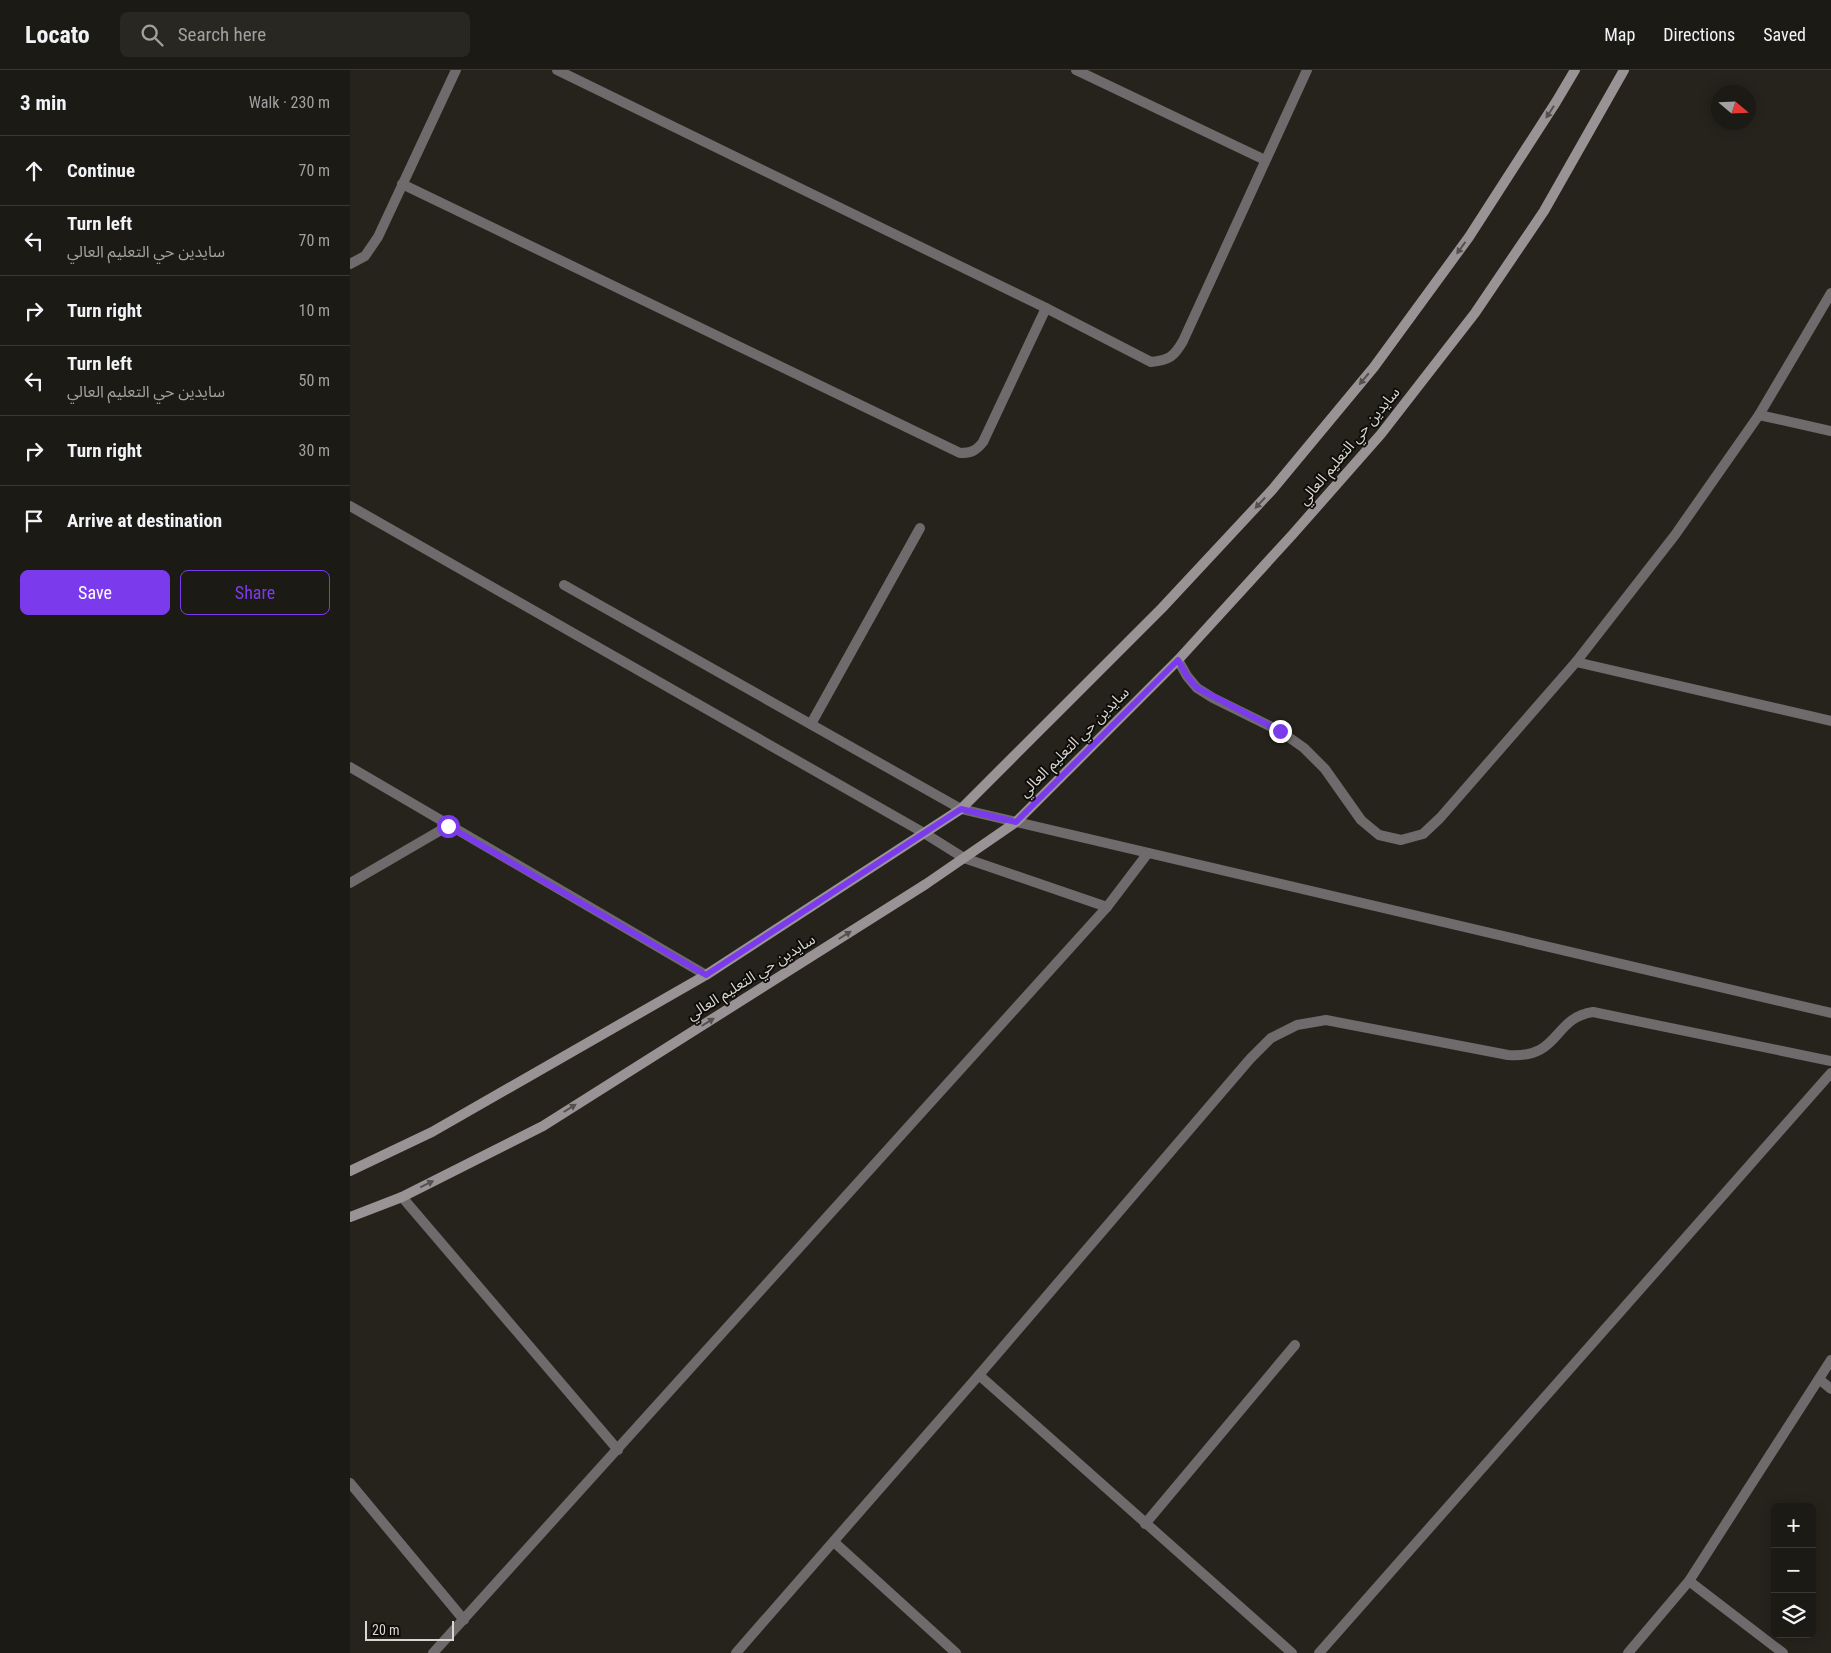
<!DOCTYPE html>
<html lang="en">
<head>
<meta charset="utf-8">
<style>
	:root { --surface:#1c1a15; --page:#292722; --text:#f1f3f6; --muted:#a0a1a0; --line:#3a3834; --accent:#7c3aed }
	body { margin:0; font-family:"Roboto Condensed","Noto Sans Arabic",sans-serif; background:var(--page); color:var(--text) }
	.controls { position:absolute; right:15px; bottom:15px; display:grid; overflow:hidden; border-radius:8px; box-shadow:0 2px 12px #0003 }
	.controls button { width:45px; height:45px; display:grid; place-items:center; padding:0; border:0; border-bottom:1px solid var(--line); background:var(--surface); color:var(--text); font:25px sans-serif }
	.compass { position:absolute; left:1361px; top:15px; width:45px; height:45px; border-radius:50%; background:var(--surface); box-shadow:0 2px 12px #0003; rotate:109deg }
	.scale { position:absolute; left:15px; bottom:12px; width:89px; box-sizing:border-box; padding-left:5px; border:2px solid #d8d6d1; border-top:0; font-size:14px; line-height:18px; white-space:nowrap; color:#d8d6d1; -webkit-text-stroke:4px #0e0d09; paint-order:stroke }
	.stop { position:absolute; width:15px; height:15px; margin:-11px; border:4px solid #7c3aed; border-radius:50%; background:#fff }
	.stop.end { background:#7c3aed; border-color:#fff; box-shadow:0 1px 5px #0008 }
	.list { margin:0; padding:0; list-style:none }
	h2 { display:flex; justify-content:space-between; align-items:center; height:65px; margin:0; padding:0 20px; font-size:21px }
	h2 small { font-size:16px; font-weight:400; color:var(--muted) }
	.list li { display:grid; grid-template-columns:32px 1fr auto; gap:15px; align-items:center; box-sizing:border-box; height:70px; padding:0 20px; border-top:1px solid var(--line) }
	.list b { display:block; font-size:19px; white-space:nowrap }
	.list p { margin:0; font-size:16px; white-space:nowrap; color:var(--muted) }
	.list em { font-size:16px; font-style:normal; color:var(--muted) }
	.actions { display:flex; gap:10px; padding:15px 20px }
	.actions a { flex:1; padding:11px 0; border:1px solid var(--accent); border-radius:8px; text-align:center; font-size:18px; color:var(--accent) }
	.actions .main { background:var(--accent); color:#fff }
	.icon { flex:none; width:28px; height:28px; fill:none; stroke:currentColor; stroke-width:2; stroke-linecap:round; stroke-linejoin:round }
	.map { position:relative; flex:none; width:1481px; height:1583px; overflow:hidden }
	header { display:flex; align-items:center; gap:30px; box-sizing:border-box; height:70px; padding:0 25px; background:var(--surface); border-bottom:1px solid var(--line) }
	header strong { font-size:24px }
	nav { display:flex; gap:28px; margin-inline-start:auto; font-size:18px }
	.search { width:350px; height:45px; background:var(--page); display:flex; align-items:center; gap:12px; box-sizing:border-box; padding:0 18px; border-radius:8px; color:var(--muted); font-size:19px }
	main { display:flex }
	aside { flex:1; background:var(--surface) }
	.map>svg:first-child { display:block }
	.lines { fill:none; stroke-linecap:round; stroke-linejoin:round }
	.minor { stroke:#6f6a6c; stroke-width:10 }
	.secondary { stroke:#9a9395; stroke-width:10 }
	.oneway { fill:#54504f }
	.route { stroke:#7c3aed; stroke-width:6 }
	.labels { text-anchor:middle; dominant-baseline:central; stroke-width:4; stroke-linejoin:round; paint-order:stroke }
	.street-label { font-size:15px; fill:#d8d6d1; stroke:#0e0d09 }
</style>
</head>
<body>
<header>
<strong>Locato</strong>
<div class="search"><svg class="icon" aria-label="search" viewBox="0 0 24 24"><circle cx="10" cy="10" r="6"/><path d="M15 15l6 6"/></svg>Search here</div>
<nav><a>Map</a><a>Directions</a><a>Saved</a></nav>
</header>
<main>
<aside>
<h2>3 min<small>Walk · 230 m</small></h2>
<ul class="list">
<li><svg class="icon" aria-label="ahead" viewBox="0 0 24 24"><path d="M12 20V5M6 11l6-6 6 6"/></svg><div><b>Continue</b></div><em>70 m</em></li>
<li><svg class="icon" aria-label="left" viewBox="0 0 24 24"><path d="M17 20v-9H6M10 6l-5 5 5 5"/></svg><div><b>Turn left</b><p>سايدين حي التعليم العالي</p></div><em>70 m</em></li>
<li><svg class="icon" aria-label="right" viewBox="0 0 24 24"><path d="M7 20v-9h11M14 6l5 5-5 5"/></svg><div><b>Turn right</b></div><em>10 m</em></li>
<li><svg class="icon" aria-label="left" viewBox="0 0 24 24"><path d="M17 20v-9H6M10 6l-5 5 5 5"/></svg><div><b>Turn left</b><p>سايدين حي التعليم العالي</p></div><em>50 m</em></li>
<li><svg class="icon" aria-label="right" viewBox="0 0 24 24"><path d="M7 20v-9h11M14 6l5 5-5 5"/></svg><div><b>Turn right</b></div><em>30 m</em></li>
<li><svg class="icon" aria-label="arrive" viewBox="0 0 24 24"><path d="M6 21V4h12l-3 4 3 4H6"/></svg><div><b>Arrive at destination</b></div></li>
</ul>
<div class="actions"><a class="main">Save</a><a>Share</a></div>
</aside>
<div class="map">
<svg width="1481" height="1583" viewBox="0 0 1481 1583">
	<rect width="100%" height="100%" fill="#26231c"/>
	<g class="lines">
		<g class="minor">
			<path d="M207,0L696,238L801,292C819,290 824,287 833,271L957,0"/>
			<path d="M726,0L915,90"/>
			<path d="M52,114L610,383C621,383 626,381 633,372L696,238"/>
			<path d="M0,194L15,186L28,167L106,0"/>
			<path d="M1409,345L1481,361"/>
			<path d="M0,436L574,763L614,788L757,837"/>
			<path d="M214,515L611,739L1481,943"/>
			<path d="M828,590L837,606L847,618L863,628L930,661L954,678L975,699L1011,750L1029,765L1051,770L1073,764L1090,748L1226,592L1325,465L1409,345L1481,223"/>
			<path d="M1226,592L1481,651"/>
			<path d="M461,654L570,458"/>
			<path d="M0,697L356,905"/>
			<path d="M0,813L98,756"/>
			<path d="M52,1127L268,1380"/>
			<path d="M629,1305L942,1583"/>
			<path d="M1469,1309L1481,1319"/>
			<path d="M0,1413L114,1550"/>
			<path d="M795,1454L945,1275"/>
			<path d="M484,1472L606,1583"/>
			<path d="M1339,1511L1433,1583"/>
			<path d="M83,1583L757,837L798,783"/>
			<path d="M386,1583L629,1305L900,989L921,968L947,955L976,950L1158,985C1211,989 1202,948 1243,942L1481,991"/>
			<path d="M969,1583L1481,1003"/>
			<path d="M1278,1583L1339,1511L1481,1290"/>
		</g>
		<g class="secondary">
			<path d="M0,1101L82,1062L356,905L611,739L812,538L922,420L1024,297L1119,167L1206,32L1225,0"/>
			<path d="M0,1147L52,1127L193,1056L576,814L666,752L828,590L943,464L1031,364L1125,243L1194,141L1274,0"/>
		</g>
	</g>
	<defs><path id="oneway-solid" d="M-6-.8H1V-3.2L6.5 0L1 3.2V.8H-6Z" transform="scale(1.25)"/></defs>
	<g class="oneway">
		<use href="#oneway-solid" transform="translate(1200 42) rotate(123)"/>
		<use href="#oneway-solid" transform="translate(1111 178) rotate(126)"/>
		<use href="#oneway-solid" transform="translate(1014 309) rotate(130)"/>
		<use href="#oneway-solid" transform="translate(910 433) rotate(133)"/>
		<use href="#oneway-solid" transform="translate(495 865) rotate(-32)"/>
		<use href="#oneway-solid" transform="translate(358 952) rotate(-32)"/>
		<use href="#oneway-solid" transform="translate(220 1038) rotate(-32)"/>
		<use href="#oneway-solid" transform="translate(77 1114) rotate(-26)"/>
	</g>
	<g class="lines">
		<path class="route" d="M98,756L356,905L611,739L666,752L828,590L837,606L847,618L930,661"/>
	</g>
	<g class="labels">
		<g class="street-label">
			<text transform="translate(999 376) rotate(-50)">سايدين حي التعليم العالي</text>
			<text transform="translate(724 672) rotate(-45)">سايدين حي التعليم العالي</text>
			<text transform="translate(401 907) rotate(-32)">سايدين حي التعليم العالي</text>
		</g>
	</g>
</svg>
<div class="controls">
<button>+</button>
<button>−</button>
<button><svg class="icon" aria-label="layers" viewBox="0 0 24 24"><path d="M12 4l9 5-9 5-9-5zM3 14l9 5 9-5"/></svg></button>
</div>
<svg class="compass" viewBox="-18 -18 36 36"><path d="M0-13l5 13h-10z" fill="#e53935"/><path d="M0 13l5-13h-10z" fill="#a0a1a0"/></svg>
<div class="scale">20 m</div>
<div class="stop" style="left:98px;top:756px"></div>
<div class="stop end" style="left:930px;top:661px"></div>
</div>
</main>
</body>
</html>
